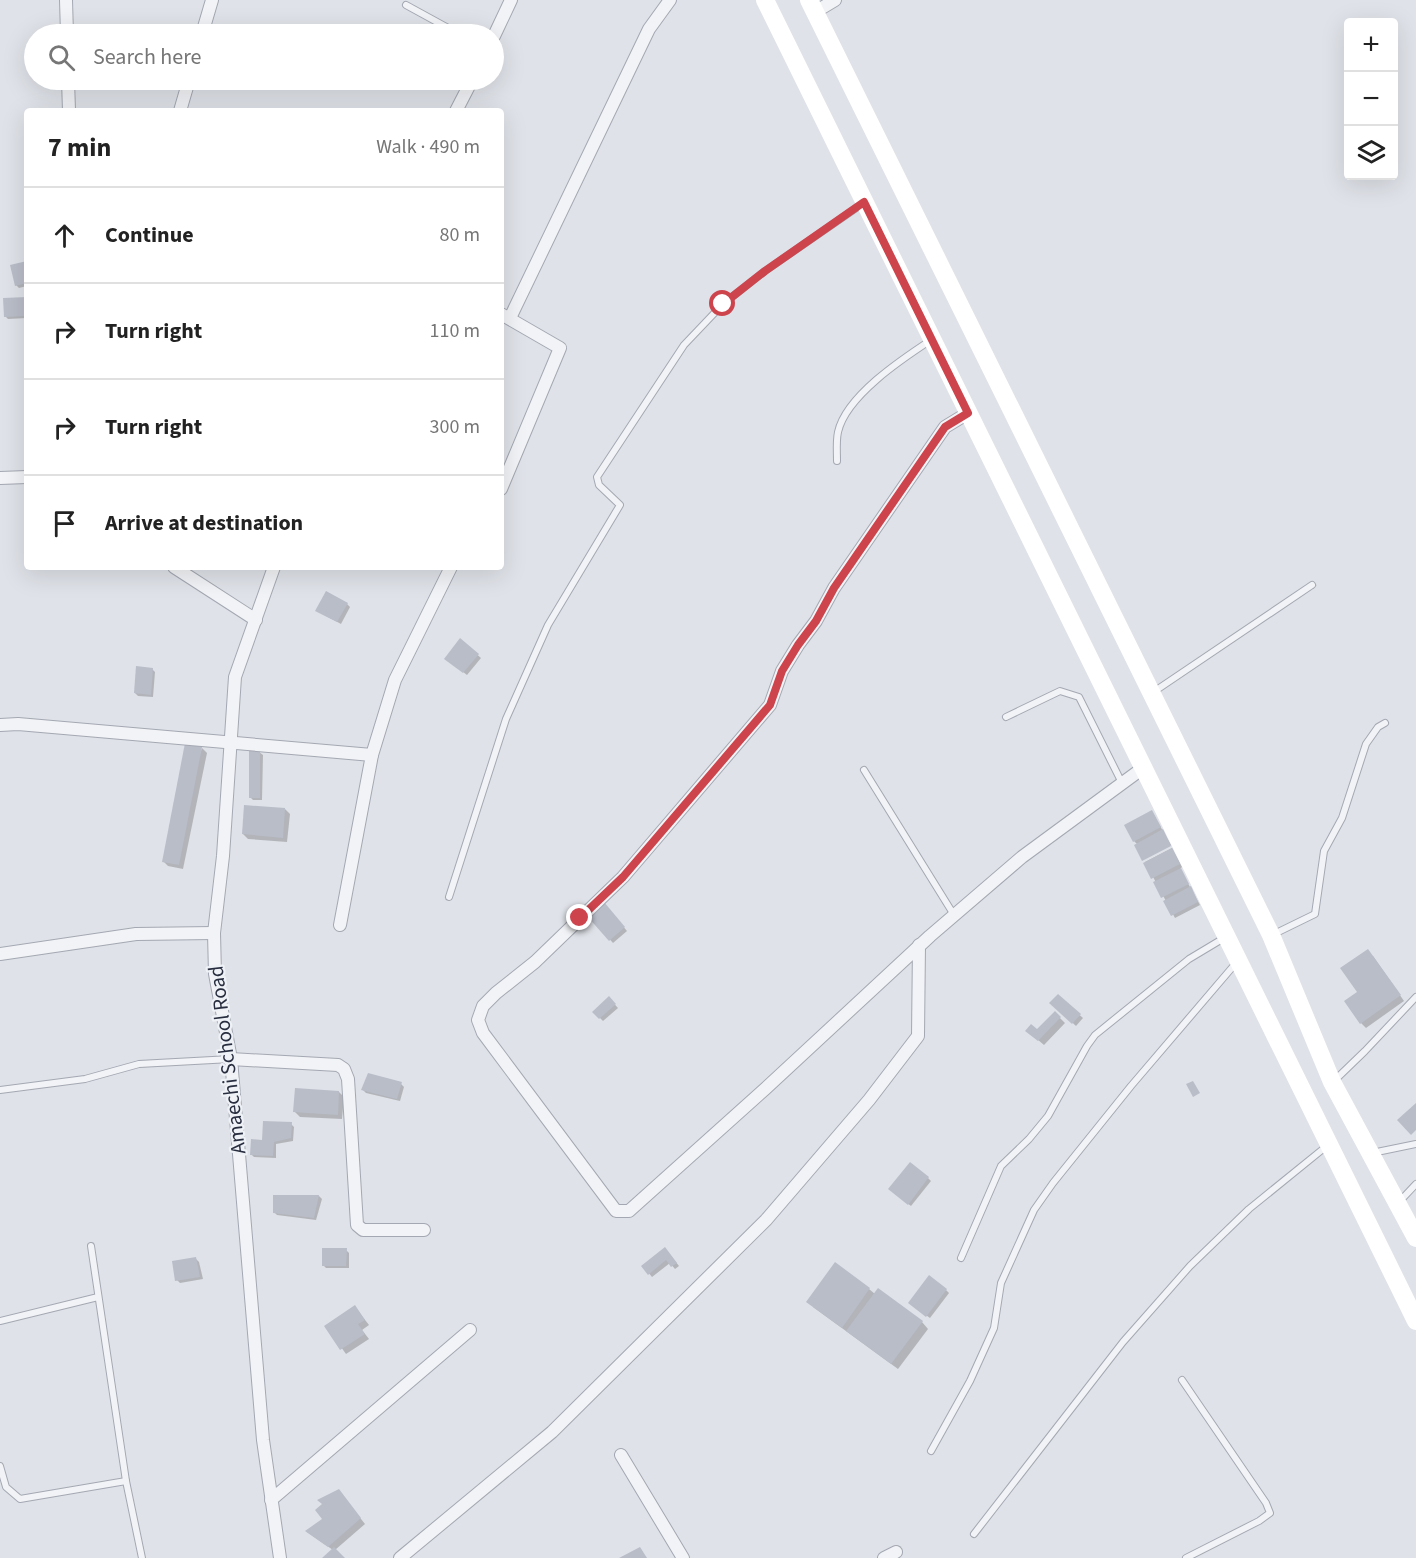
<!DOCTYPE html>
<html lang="en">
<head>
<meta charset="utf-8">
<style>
	:root { --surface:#fff; --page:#f2f2f2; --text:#222; --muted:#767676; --line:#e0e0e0 }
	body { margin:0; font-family:"Source Sans 3",sans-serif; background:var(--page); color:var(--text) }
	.controls { position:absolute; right:18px; top:18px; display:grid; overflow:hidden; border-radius:6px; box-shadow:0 6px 24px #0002 }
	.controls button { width:54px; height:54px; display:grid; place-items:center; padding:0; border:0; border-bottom:2px solid var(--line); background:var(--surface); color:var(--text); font:30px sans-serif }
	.stop { position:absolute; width:18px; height:18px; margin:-14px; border:4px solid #cd444d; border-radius:50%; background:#fff }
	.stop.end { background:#cd444d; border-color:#fff; box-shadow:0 2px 6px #0008 }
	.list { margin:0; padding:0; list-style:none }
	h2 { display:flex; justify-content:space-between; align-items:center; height:78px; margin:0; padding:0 24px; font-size:26px }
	h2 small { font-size:20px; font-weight:400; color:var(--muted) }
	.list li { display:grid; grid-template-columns:39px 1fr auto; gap:18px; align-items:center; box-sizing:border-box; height:96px; padding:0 24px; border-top:2px solid var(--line) }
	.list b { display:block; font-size:22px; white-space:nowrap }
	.list em { font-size:20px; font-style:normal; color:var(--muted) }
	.icon { flex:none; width:33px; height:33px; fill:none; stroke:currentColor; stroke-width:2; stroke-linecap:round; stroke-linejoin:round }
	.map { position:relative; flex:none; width:1416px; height:1558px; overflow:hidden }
	.search { position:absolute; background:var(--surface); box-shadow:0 6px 24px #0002; left:24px; top:24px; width:480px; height:66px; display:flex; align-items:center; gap:15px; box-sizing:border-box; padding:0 21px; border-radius:33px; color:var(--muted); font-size:22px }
	.panel { position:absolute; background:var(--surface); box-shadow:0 6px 24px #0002; left:24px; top:108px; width:480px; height:462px; border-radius:6px }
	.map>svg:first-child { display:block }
	.shadow { fill:#0003 }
	.building { fill:#b9bdc8 }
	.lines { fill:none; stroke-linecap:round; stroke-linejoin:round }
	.lane-casing { stroke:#a4a8b2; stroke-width:8 }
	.street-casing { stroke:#a4a8b2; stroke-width:14 }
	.lane { stroke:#f2f3f6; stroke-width:6 }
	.street { stroke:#f2f3f6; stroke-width:12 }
	.secondary { stroke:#fff; stroke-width:18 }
	.route { stroke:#cd444d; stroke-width:8 }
	.labels { text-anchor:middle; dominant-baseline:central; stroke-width:4.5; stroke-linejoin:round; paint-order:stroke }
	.street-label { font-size:21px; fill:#282e3f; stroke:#eef1f6 }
</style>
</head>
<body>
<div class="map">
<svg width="1416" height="1558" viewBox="0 0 1416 1558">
	<rect width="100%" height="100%" fill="#dfe2e8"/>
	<g class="shadow">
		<path d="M27,262V286L19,288L16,285Z"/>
		<path d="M27,298V318L8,319L5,316Z"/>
		<path d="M347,604L350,607L341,624L317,611Z"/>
		<path d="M460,640L481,658L467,675L449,661Z"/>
		<path d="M152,669L155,672L153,697L138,696L135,693Z"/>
		<path d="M202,748L207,753L183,869L168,866L163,861Z"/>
		<path d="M259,752L263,755L262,800H253L250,797Z"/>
		<path d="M285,809L290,814L287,842L248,839L243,834Z"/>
		<path d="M1152,812L1171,845L1143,859L1137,844L1134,841Z"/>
		<path d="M1172,848L1182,867L1180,869L1200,905L1175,918L1145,862Z"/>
		<path d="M604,904L627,931L613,943L590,917Z"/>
		<path d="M1373,956L1404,1001L1366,1028L1361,1023L1359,992Z"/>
		<path d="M1058,996L1083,1018L1076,1026L1051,1003Z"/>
		<path d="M609,998L618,1008L603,1021L594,1012Z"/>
		<path d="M1055,1013L1065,1023L1044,1045L1030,1033L1037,1031Z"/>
		<path d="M401,1084L404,1087L400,1101L366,1093L363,1090Z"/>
		<path d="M339,1092L344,1097L342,1119L300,1117L295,1112Z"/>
		<path d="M291,1124L294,1127L293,1141L276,1144V1158L254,1157L251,1154L264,1141Z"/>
		<path d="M928,1178L931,1181L911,1206L893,1192Z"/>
		<path d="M319,1196L322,1199L316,1220L277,1215L274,1212Z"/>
		<path d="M346,1250L349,1253V1268H326L323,1265Z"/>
		<path d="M668,1252L679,1266L675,1269L670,1263L652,1277L643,1266Z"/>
		<path d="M196,1259L199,1262L203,1279L180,1283L177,1280Z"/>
		<path d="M869,1289L875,1294L922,1322L928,1329L898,1369L813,1307Z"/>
		<path d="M946,1290L949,1293L930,1318L913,1306Z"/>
		<path d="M355,1307L369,1325L362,1330L369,1339L346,1354L326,1326Z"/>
		<path d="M343,1496L365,1524L335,1550L343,1558H324L333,1550L307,1532L324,1519V1504Z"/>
	</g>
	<g class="building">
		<path d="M27,261V283L15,286L10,265Z"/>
		<path d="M27,297V316L4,317L3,298Z"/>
		<path d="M326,591L348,603L337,622L315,611Z"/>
		<path d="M460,638L479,654L463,673L444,659Z"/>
		<path d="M136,666L153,668L151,695L134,693Z"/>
		<path d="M185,743L202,747L179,865L162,862Z"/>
		<rect x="249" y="751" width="11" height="47"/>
		<path d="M244,805L285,808L283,838L242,834Z"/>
		<path d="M1152,810L1161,827L1133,842L1124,825Z"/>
		<path d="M1163,829L1171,846L1142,861L1134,845Z"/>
		<path d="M1172,848L1180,864L1151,879L1143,863Z"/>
		<path d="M1181,868L1189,884L1161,898L1153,882Z"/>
		<path d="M1191,886L1198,902L1171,916L1163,901Z"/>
		<path d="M604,902L625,927L609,941L587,916Z"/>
		<path d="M1368,949L1401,995L1360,1024L1344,1001L1357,992L1340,968Z"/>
		<path d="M1058,994L1081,1014L1072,1024L1049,1003Z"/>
		<path d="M609,996L616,1004L599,1019L592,1012Z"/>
		<path d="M1055,1011L1061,1017L1038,1041L1025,1031L1031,1024L1037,1029Z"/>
		<path d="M368,1073L402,1082L397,1099L361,1090Z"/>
		<path d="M1193,1081L1200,1093L1193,1097L1186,1084Z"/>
		<path d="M295,1088L339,1091L338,1115L293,1112Z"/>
		<path d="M1416,1103V1130L1411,1135L1397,1120Z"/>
		<path d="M263,1121L292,1122L291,1138L274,1142L273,1156L250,1155L251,1139L262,1140Z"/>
		<path d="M910,1162L929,1177L908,1205L888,1189Z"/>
		<path d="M273,1195H319L314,1218L273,1213Z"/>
		<path d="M665,1247L677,1263L671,1267L666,1260L648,1275L641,1266Z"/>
		<path d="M322,1248H347L346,1266H322Z"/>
		<path d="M196,1257L200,1277L175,1281L172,1261Z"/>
		<path d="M835,1262L870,1288L842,1328L806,1302Z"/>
		<path d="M929,1275L947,1289L926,1317L908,1303Z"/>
		<path d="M878,1288L923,1321L891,1364L846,1331Z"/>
		<path d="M355,1305L365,1320L358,1324L365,1334L340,1350L324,1326Z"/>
		<path d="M339,1489L361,1518L328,1547L305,1531L322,1519L315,1510L322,1504L317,1500Z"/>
		<path d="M334,1547L345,1558H322Z"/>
		<path d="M640,1547L647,1558H619Z"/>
	</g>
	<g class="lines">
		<g class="lane-casing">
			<g id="lane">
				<path d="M406,5L459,34"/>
				<path d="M837,461C837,452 836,441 838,432C846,396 902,359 931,340"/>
				<path d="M1152,693L1312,585"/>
				<path d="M1006,717L1060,691L1079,697L1122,783"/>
				<path d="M864,770L954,915"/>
				<path d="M449,897L506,719L548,625L620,505L599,485L597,477L684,345L723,304L765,271L862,204"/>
				<path d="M1272,935L1315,914L1324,851L1342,818L1366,744L1378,727L1385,723"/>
				<path d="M1335,1080L1365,1051L1416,997"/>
				<path d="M0,1090L85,1079L139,1064L231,1059"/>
				<path d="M1372,1153L1416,1144"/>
				<path d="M1400,1201L1416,1184"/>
				<path d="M91,1246L126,1481L142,1558"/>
				<path d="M961,1258L1001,1166L1029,1139L1048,1116L1087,1046L1095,1035L1189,959L1224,938"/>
				<path d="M0,1321L98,1297"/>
				<path d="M1182,1380L1266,1503L1270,1513L1259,1521L1186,1558"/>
				<path d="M931,1451L970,1381L994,1328L1001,1283L1034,1210L1053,1183L1131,1086L1236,963"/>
				<path d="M0,1466L6,1487L20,1499L126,1481"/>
				<path d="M974,1534L1123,1342L1190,1266L1249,1209L1328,1145"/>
			</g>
		</g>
		<g class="street-casing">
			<g id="street">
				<path d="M66,0L67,34"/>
				<path d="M815,12L835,0"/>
				<path d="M202,34L212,0"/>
				<path d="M494,36L511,0"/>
				<path d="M68,80L69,111"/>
				<path d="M180,111L189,80"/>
				<path d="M456,111L472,80"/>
				<path d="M501,314L560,348L501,489"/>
				<path d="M510,318L649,29L670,0"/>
				<path d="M968,413L945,427L834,588L816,621L798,645L782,671L770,705L623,877L535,962L496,993L483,1006L478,1020L483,1033L616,1211H629L765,1089L930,936L1022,857L1143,768"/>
				<path d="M0,478L27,477"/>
				<path d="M174,567L256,620"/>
				<path d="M274,567L235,677L223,856L214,933L215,974L231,1059L263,1440L280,1558"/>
				<path d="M0,725L18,724L372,755"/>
				<path d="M340,925L372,755L395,680L451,567"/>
				<path d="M0,954L136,934L214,933"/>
				<path d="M231,1059L338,1065L344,1069L348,1079L357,1225L363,1230H424"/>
				<path d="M621,1455L683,1558"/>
				<path d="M271,1500L470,1330"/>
				<path d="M400,1558L552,1432L766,1220L869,1100L918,1036L919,945"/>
				<path d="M884,1558L896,1552"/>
			</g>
		</g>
		<use href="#lane" class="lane"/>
		<use href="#street" class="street"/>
		<g class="secondary">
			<path d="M765,0L1416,1321"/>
			<path d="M809,0L1271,935L1332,1082L1416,1238"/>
		</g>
	</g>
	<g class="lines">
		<path class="route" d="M580,918L623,877L770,705L782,671L798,645L816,621L834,588L945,427L968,413L864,202L765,271L723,304"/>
	</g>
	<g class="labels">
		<g class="street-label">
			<text transform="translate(227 1060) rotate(-97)">Amaechi School Road</text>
		</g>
	</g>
</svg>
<div class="controls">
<button>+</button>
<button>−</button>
<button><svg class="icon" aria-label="layers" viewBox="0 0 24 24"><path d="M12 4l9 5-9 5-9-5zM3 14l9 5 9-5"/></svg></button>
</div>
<div class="stop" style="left:723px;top:304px"></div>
<div class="stop end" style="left:580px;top:918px"></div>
<div class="search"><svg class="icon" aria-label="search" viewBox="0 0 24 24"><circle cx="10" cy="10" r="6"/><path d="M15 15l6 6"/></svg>Search here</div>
<section class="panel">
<h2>7 min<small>Walk · 490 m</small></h2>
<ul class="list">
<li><svg class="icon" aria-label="ahead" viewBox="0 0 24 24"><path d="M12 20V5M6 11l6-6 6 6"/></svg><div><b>Continue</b></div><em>80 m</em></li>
<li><svg class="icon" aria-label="right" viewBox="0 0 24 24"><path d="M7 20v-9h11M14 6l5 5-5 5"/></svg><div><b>Turn right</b></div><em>110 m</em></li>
<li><svg class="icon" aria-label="right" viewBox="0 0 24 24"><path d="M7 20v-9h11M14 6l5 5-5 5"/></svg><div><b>Turn right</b></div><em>300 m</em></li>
<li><svg class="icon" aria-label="arrive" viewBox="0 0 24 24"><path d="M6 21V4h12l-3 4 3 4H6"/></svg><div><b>Arrive at destination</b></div></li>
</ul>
</section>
</div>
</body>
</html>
